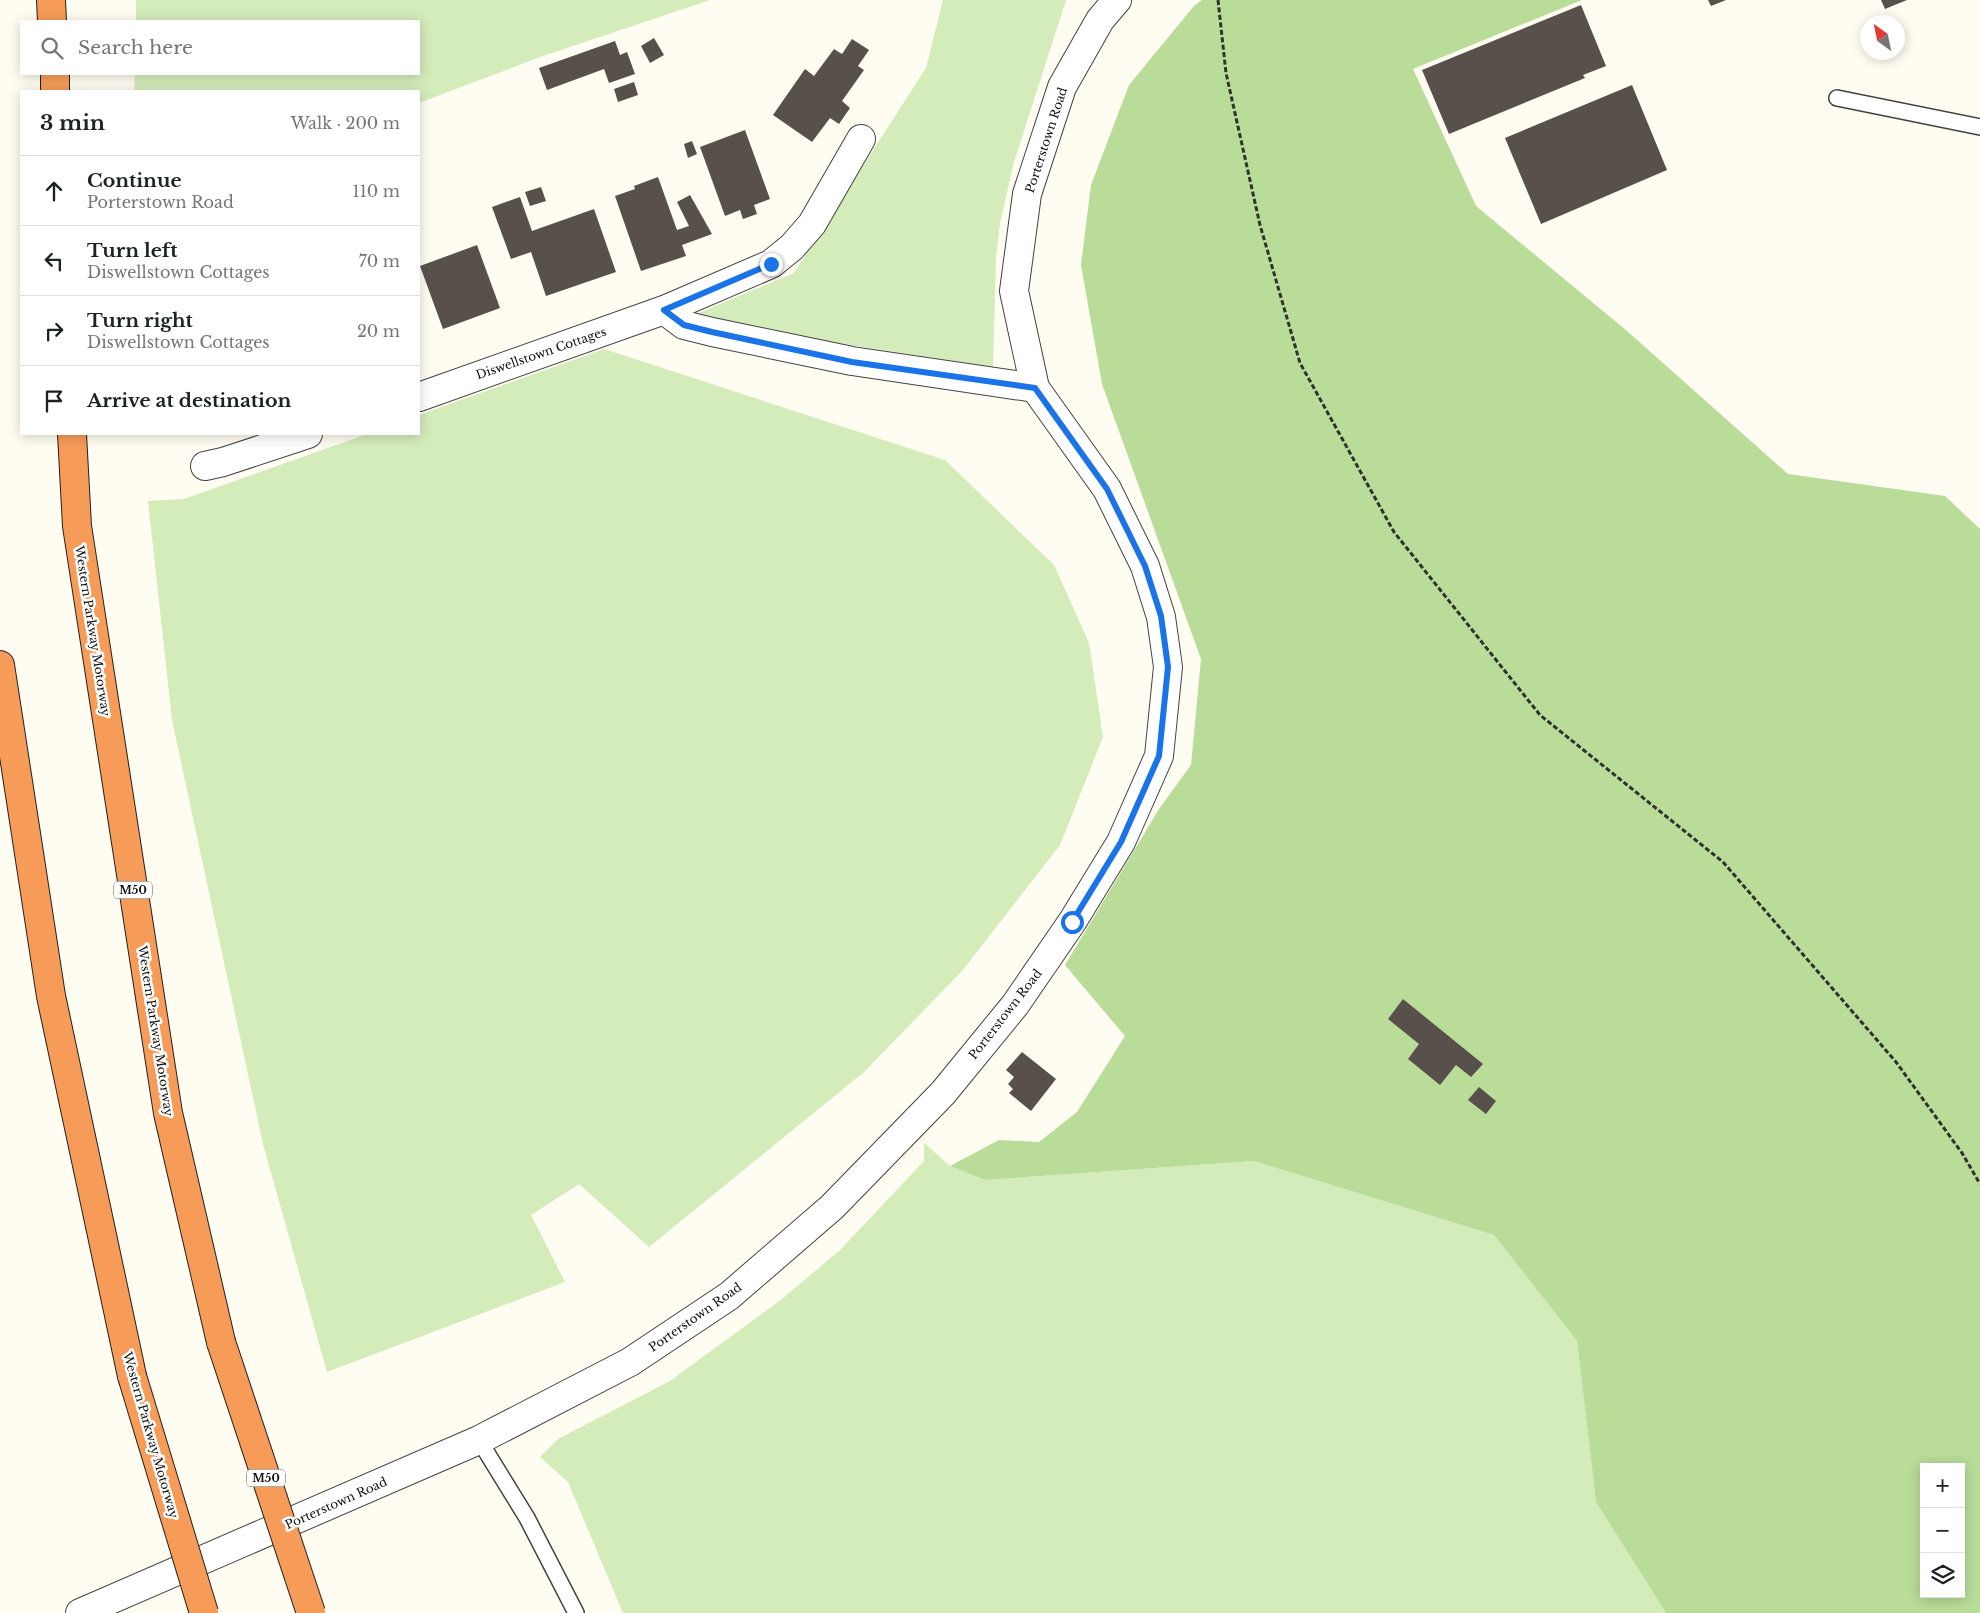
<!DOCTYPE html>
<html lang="en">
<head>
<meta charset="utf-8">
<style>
	:root { --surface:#fff; --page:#f6f6f6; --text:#202124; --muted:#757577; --line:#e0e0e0 }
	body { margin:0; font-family:"Libre Baskerville",serif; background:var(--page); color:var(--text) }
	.controls { position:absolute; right:15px; bottom:15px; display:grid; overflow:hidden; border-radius:0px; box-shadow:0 2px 12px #0003 }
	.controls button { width:45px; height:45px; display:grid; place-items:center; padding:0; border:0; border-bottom:1px solid var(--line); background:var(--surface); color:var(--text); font:25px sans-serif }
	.compass { position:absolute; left:1860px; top:15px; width:45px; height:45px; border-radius:50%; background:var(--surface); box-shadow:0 2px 12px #0003; rotate:327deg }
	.stop { position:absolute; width:15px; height:15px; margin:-11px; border:4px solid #1a73e8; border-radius:50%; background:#fff }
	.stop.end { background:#1a73e8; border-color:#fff; box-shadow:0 1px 5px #0008 }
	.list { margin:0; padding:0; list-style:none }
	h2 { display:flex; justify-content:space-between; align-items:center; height:65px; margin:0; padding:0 20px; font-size:21px }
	h2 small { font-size:16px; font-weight:400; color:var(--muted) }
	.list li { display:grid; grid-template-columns:32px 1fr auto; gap:15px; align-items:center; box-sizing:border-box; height:70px; padding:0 20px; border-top:1px solid var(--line) }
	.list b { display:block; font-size:19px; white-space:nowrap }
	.list p { margin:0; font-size:16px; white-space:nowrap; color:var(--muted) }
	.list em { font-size:16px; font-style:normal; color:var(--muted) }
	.icon { flex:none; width:28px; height:28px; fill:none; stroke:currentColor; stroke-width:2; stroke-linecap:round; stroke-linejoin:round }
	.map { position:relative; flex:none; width:1980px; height:1613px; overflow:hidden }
	.search { position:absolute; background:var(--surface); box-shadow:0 2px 12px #0003; left:20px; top:20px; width:400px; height:55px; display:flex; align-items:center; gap:12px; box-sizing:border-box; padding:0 18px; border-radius:0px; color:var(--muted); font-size:19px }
	.panel { position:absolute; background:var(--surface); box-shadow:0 2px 12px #0003; left:20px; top:90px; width:400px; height:345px; border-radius:0px }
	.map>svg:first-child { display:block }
	.green { fill:#d4ebba }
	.forest { fill:#b9dc99; fill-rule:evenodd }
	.building { fill:#58504b }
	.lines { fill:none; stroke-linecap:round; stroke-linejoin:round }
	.service-casing { stroke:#424242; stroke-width:18 }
	.minor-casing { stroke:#424242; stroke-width:30 }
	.tertiary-casing { stroke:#424242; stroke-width:30 }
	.motorway-casing { stroke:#202020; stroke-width:30 }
	.path { stroke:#313131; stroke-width:3; stroke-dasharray:5 2.5; stroke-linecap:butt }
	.service { stroke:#fff; stroke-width:15 }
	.minor { stroke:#fff; stroke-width:28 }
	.tertiary { stroke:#fff; stroke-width:28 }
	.motorway { stroke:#f69c58; stroke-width:28 }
	.motorway-bridge-casing { stroke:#202020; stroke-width:30; stroke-linecap:butt }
	.motorway-bridge { stroke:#f69c58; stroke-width:28 }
	.route { stroke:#1a73e8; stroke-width:6 }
	.labels { text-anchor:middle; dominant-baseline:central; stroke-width:5; stroke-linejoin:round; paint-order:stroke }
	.shield { fill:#fff; stroke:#575757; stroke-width:1 }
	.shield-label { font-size:11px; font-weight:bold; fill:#0f0f0f }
	.street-label { font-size:12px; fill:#0f0f0f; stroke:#fff }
</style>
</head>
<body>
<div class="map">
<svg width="1980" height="1613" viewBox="0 0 1980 1613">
	<rect width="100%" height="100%" fill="#fffcf1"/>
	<g class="green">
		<path d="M136,0H710L540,57L419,103V91H134L135,74H419V21H136Z"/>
		<path d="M943,0H1066L1014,162L1000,223L996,257L993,367L838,343L705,320L694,315L794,273L926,68Z"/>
		<path d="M604,349L945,460L1054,565L1089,643L1103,737L1060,845L962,971L864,1072L649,1247L579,1184L531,1215L565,1282L327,1372L263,1144L172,720L148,501L184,499L367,434H419V415Z"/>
		<path d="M924,1143L950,1166L985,1180L1254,1161L1494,1235L1577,1341L1596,1502L1666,1613H623L568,1482L540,1457L558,1439L670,1381L782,1299L840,1250L924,1161Z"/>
	</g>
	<path class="forest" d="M1202,0H1582L1413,69L1476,206L1627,331L1788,474L1945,496L1980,529V1613H1666L1596,1502L1577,1341L1494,1235L1254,1161L985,1180L950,1166L999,1140L1039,1142L1077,1112L1125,1036L1065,965L1159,809L1191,765L1201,659L1102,384L1081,265L1091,185L1129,85L1194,6ZM1924,1467H1961V1594H1924Z"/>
	<g class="building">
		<path d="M1708,0H1726L1711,6Z"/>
		<path d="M1881,0H1907L1885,9Z"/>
		<path d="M1581,5L1606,66L1583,75L1585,78L1449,134L1422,70Z"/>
		<path d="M654,38L664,55L650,63L641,46Z"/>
		<path d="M852,39L869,50L858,66L864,70L842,101L850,108L839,124L830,118L812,142L773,115L805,69L814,76L834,49L842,54Z"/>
		<path d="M615,41L620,55L627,52L635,74L609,83L604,69L547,90L539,68Z"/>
		<path d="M634,82L638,95L618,102L614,89Z"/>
		<path d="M1632,85L1667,170L1541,224L1505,138Z"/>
		<path d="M745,130L770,199L754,205L757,214L743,219L740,210L725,216L700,147Z"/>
		<path d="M692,141L697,154L688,158L684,144Z"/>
		<path d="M658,177L677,230L689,226L677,202L690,195L712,234L682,245L686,256L641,271L615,196L635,189L634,186Z"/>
		<path d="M541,187L546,201L530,206L525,192Z"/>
		<path d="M520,197L532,231L594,209L616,272L546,296L531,252L511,259L492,207Z"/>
		<path d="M477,245L500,308L443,329L420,266Z"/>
		<path d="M1403,999L1483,1064L1471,1077L1456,1065L1440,1085L1408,1059L1419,1044L1388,1019Z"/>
		<path d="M1022,1052L1056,1079L1031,1111L1009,1093L1013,1089L1008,1084L1014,1077L1006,1070Z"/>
		<path d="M1479,1087L1496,1101L1486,1114L1468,1100Z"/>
	</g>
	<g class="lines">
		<g class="service-casing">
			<g id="service">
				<path d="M1837,98L1980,127"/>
				<path d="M479,1440L527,1518L576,1613"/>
			</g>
		</g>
		<g class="minor-casing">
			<g id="minor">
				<path d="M664,310L684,325L712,332L852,361L1035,388"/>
				<path d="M419,397L664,310L771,264L792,247L812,224L861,139"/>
				<path d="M205,466L223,462L308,434"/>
			</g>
		</g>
		<g class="tertiary-casing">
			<path id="tertiary" d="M80,1613L479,1440L630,1362L729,1296L832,1207L943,1093L1015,1005L1072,922L1121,842L1159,756L1168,667L1161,617L1145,566L1107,489L1035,388L1014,291L1027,194L1062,87L1100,20L1117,0"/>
		</g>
		<g class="motorway-casing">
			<g id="motorway">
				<path d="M51,0L52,21"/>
				<path d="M55,74V91"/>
				<path d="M72,434L77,526L168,1113L221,1342"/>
				<path d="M0,665L51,996L132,1376"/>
			</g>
		</g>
		<path class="path" d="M1218,0L1226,73L1260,225L1300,363L1394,532L1540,715L1723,862L1896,1062L1962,1153L1980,1184"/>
		<use href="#service" class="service"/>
		<use href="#minor" class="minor"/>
		<use href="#tertiary" class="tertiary"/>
		<use href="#motorway" class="motorway"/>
		<g class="motorway-bridge-casing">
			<g id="motorway-bridge">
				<path d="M221,1342L311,1613"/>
				<path d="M132,1376L204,1613"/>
			</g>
		</g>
		<use href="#motorway-bridge" class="motorway-bridge"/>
	</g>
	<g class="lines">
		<path class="route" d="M771,264L664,310L684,325L712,332L852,362L1035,388L1107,489L1145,566L1161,616L1168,667L1159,756L1121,842L1072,922"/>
	</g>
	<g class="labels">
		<g class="shield">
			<rect x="114" y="881.5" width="38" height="17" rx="4"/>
			<rect x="247" y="1469.5" width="38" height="17" rx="4"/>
		</g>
		<g class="shield-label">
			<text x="133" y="890">M50</text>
			<text x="266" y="1478">M50</text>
		</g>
		<g class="street-label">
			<text transform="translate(1046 140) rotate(-72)">Porterstown Road</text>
			<text transform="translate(541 353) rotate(-19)">Diswellstown Cottages</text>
			<text transform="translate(93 631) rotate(81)">Western Parkway Motorway</text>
			<text transform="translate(1005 1014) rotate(-52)">Porterstown Road</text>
			<text transform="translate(156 1031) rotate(81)">Western Parkway Motorway</text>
			<text transform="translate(695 1317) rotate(-35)">Porterstown Road</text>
			<text transform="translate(151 1435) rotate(74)">Western Parkway Motorway</text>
			<text transform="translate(336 1503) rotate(-24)">Porterstown Road</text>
		</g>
	</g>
</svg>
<div class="controls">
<button>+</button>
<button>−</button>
<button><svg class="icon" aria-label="layers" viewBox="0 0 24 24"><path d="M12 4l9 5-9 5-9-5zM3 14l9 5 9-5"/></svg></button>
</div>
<svg class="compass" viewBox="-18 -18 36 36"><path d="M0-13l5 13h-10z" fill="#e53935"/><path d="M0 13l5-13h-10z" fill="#757577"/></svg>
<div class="stop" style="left:1072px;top:922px"></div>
<div class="stop end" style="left:771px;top:264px"></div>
<div class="search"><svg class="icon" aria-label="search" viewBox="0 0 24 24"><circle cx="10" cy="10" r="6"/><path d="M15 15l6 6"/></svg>Search here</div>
<section class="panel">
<h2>3 min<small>Walk · 200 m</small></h2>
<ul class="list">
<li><svg class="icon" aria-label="ahead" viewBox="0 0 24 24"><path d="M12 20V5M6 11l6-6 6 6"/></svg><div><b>Continue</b><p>Porterstown Road</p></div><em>110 m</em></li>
<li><svg class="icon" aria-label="left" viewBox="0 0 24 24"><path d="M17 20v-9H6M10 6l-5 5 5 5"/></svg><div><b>Turn left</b><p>Diswellstown Cottages</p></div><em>70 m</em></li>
<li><svg class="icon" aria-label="right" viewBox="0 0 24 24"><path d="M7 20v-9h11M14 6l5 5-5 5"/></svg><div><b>Turn right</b><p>Diswellstown Cottages</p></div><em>20 m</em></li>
<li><svg class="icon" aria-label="arrive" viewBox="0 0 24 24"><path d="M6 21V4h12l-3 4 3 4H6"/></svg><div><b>Arrive at destination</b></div></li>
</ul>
</section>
</div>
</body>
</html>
